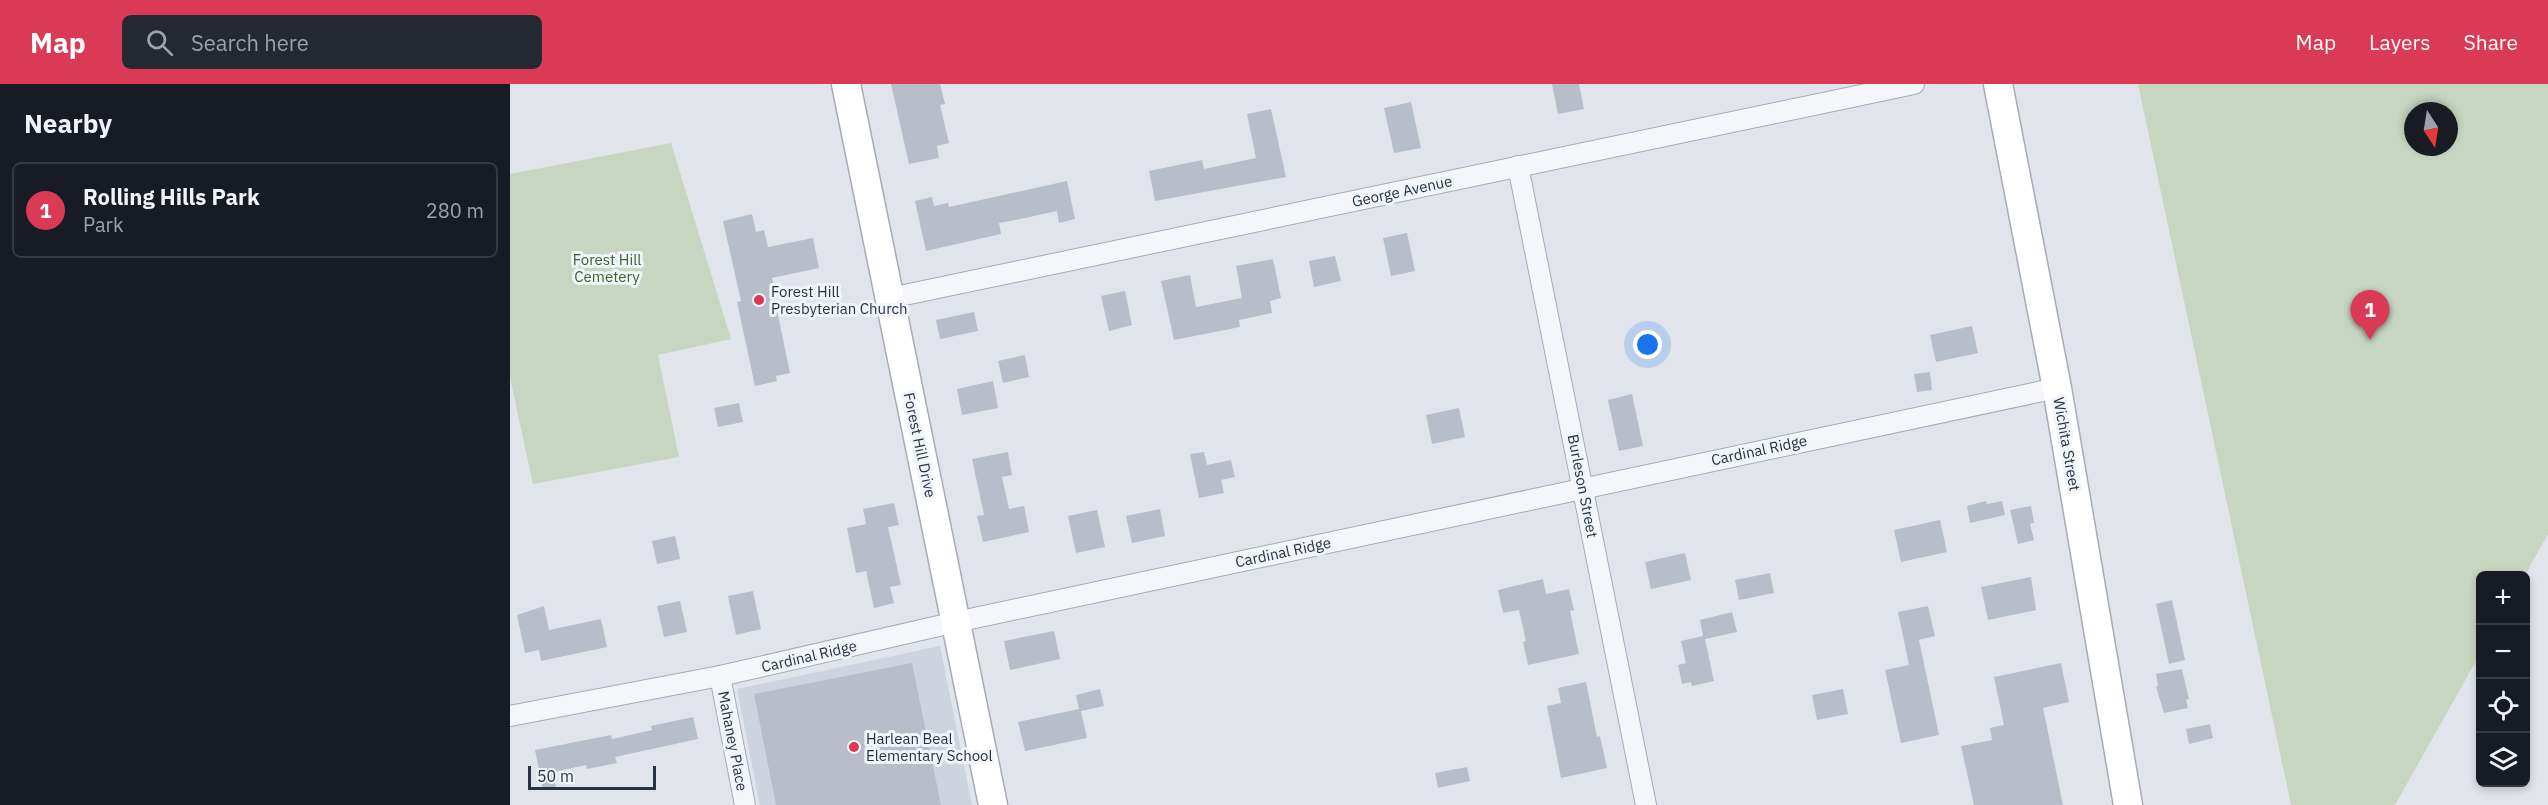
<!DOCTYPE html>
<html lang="en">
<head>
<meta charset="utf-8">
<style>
	:root { --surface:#171b24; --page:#242831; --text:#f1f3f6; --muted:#9ea1a6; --line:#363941; --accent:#db3a56 }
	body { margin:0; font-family:"IBM Plex Sans",sans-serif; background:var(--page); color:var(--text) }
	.controls { position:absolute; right:18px; bottom:18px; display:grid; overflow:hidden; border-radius:9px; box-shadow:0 3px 9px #0003 }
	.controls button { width:54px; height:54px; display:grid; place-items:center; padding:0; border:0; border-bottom:2px solid var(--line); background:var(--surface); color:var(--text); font:30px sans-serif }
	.compass { position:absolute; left:1894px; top:18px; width:54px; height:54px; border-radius:50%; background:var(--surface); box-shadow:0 3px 9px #0003; rotate:168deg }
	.scale { position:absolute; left:18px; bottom:15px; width:128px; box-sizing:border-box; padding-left:6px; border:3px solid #273344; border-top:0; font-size:16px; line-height:21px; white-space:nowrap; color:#273344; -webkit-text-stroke:4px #f1f4f8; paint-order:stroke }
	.you { position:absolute; left:1138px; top:261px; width:21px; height:21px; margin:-15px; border:4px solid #fff; border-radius:50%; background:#1a73e8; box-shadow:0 0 0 9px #1a73e833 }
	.badge { display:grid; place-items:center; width:39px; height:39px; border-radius:50%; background:var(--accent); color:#fff; font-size:20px; font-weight:700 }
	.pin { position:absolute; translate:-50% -50px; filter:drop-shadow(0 2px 3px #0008) }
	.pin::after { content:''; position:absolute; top:32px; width:21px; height:18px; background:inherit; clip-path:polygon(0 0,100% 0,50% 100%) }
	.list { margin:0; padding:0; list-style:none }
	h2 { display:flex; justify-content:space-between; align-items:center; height:78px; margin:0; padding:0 24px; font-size:26px }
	h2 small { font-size:20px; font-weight:400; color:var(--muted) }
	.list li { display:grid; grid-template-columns:39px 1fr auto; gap:18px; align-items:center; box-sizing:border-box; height:96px; margin:0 12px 12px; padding:0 12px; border:2px solid var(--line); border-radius:9px }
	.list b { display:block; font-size:22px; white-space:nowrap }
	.list p { margin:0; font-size:20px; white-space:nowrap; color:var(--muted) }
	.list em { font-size:20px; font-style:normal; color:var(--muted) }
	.icon { flex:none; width:33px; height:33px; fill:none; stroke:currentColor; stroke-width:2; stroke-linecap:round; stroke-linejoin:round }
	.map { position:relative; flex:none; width:2038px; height:721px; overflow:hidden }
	header { display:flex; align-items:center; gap:36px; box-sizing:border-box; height:84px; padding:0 30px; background:var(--accent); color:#fff }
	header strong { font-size:28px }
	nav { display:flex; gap:33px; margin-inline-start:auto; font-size:21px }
	.search { width:420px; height:54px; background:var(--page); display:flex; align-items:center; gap:15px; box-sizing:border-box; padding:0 21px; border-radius:9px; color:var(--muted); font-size:22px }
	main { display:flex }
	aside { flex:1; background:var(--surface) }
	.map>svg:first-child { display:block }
	.built { fill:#ced4dd }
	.green { fill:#c7d6c1; fill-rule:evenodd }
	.building { fill:#b7bec9 }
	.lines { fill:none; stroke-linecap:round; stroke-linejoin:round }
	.street-casing { stroke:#a5acb6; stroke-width:22 }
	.secondary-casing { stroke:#a5acb6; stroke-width:31 }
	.street { stroke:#f4f6f9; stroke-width:20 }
	.secondary { stroke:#fff; stroke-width:28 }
	.poi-dot { fill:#db3a56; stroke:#f1f4f8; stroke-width:2 }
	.labels { text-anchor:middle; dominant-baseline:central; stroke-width:6; stroke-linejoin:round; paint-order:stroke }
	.street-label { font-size:15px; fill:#273344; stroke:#f1f4f8 }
	.park-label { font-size:15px; fill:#3d6233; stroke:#f1f4f8 }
	.poi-label { font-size:15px; fill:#273344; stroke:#f1f4f8; text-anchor:start }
</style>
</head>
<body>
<header>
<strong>Map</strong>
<div class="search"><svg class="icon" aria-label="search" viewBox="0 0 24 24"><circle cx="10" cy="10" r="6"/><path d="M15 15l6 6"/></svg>Search here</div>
<nav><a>Map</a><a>Layers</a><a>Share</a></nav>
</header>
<main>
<aside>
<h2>Nearby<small></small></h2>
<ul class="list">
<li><span class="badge">1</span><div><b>Rolling Hills Park</b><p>Park</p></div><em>280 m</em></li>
</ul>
</aside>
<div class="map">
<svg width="2038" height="721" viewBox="0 0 2038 721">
	<rect width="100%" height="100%" fill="#e1e5eb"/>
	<path class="built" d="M430,562L462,721H250L227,605Z"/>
	<g class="green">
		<path d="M1628,0H2038V450L2015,491H1970V570L1885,721H1781ZM1903,27H1939V63H1903Z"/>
		<path d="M161,59L221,255L148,271L169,373L23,400L0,294V90Z"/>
	</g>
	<g class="building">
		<path d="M381,0H430L435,20L430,21L439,59L427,62L429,74L399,80Z"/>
		<path d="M1042,0H1069L1074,25L1048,30Z"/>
		<path d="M901,18L911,64L884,69L874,24Z"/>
		<path d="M761,25L776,93L645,117L639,87L692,76L694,85L746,74L737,30Z"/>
		<path d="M557,97L565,135L549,139L547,127L510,135L489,139L491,150L416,167L405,117L422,113L424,122L438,119L439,123Z"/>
		<path d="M242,130L246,148L254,146L258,163L303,154L309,184L262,194L266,211L264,212L280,289L266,292L267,297L245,302L227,218L231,217L213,137Z"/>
		<path d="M897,149L905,187L881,192L873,154Z"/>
		<path d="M825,172L831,197L804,203L799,177Z"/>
		<path d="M763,175L771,214L760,217L762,229L729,236L730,243L664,256L651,197L680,191L686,223L732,214L726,182Z"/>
		<path d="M615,207L622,241L599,247L591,212Z"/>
		<path d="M464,228L468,247L430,255L426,236Z"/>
		<path d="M1462,242L1468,269L1426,278L1420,251Z"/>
		<path d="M515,271L519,293L493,299L488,277Z"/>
		<path d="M1420,288L1422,306L1407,308L1404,290Z"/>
		<path d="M483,297L488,324L452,331L447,305Z"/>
		<path d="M1122,310L1133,362L1109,367L1098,316Z"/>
		<path d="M229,319L233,338L208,343L204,324Z"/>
		<path d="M949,324L955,353L922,360L916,331Z"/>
		<path d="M498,368L502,391L492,393L499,425L514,422L519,448L473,458L467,432L474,431L462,375Z"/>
		<path d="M694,368L697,381L721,376L725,393L711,396L714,409L689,414L680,370Z"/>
		<path d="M1476,417L1477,420L1492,417L1495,431L1460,439L1457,422Z"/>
		<path d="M384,419L389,441L378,443L391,501L380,503L384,519L364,524L356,487L346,489L337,444L356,440L353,425Z"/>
		<path d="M1521,422L1524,439L1520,440L1524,456L1508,460L1500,426Z"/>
		<path d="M650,425L655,452L622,459L616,432Z"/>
		<path d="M587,426L595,463L566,469L558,432Z"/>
		<path d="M1430,436L1437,468L1391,478L1384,446Z"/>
		<path d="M165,452L170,475L147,480L142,457Z"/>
		<path d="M1175,469L1181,496L1141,505L1135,478Z"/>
		<path d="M1260,489L1264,509L1229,516L1225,496Z"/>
		<path d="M1521,493L1526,526L1478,536L1471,503Z"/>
		<path d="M1033,495L1036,510L1059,505L1064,526L1060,527L1069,570L1018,581L1013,558L1016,557L1009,526L993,529L988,506Z"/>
		<path d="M243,507L251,545L226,551L218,512Z"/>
		<path d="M1662,516L1675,576L1659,580L1646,520Z"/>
		<path d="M170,517L177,548L154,553L147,522Z"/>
		<path d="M34,522L39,546L91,535L97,563L31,577L29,566L15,569L7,531Z"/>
		<path d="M1418,522L1425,552L1409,556L1429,651L1391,659L1375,586L1399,581L1388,528Z"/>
		<path d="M1222,528L1227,548L1195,555L1204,597L1182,602L1181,598L1172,600L1168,581L1176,579L1171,557L1193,552L1190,536Z"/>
		<path d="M544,547L550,575L500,586L494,557Z"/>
		<path d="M402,579L431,721H266L244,610Z"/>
		<path d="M1551,579L1559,618L1533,624L1553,721H1464L1451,662L1482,656L1480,644L1494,641L1484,593Z"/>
		<path d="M1672,585L1679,615L1676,616L1678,624L1654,629L1646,603L1648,602L1646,590Z"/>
		<path d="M1076,598L1087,653L1090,652L1097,684L1051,694L1037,622L1051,619L1048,604Z"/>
		<path d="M590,605L594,622L571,627L577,654L515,667L508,638L569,625L566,611Z"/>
		<path d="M1333,605L1338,630L1307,636L1302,611Z"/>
		<path d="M183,633L188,655L105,673L107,679L77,685L76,681L43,688L46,703L33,706L25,666L101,651L102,655L142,646L141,642Z"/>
		<path d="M1700,640L1703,654L1679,660L1676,645Z"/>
		<path d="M957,683L960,697L928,704L925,689Z"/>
	</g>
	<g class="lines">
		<g class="street-casing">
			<g id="street">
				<path d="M1008,82L1136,721"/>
				<path d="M380,214L1404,0"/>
				<path d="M210,592L235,721"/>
				<path d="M0,632L210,592L446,538L1547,304"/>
			</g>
		</g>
		<g class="secondary-casing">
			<g id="secondary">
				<path d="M336,0L483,721"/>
				<path d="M1488,0L1547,304L1618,721"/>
			</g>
		</g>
		<use href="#street" class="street"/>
		<use href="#secondary" class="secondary"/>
	</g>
	<g class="poi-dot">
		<circle cx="249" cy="216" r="6"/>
		<circle cx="344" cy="663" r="6"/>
	</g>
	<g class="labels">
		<g class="street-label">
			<text transform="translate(892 107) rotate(-12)">George Avenue</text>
			<text transform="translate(1557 360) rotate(80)">Wichita Street</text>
			<text transform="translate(410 361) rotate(78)">Forest Hill Drive</text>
			<text transform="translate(1249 366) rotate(-12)">Cardinal Ridge</text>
			<text transform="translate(1073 402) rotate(79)">Burleson Street</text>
			<text transform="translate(773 468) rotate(-12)">Cardinal Ridge</text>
			<text transform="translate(299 572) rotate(-13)">Cardinal Ridge</text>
			<text transform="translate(223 657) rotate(79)">Mahaney Place</text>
		</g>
		<g class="park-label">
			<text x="97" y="175">Forest Hill<tspan x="97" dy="17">Cemetery</tspan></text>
		</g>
		<g class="poi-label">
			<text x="261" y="207">Forest Hill<tspan x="261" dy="17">Presbyterian Church</tspan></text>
			<text x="356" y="654">Harlean Beal<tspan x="356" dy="17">Elementary School</tspan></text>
		</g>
	</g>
</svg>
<div class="controls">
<button>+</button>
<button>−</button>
<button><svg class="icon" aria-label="locate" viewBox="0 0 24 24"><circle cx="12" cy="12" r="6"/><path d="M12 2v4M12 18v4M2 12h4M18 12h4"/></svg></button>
<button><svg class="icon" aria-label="layers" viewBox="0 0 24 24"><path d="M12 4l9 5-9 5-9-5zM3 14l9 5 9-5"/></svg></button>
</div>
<svg class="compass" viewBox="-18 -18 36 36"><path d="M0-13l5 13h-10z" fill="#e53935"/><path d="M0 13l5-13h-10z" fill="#9ea1a6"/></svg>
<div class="scale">50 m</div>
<div class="you"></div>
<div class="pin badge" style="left:1860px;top:256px">1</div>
</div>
</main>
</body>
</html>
